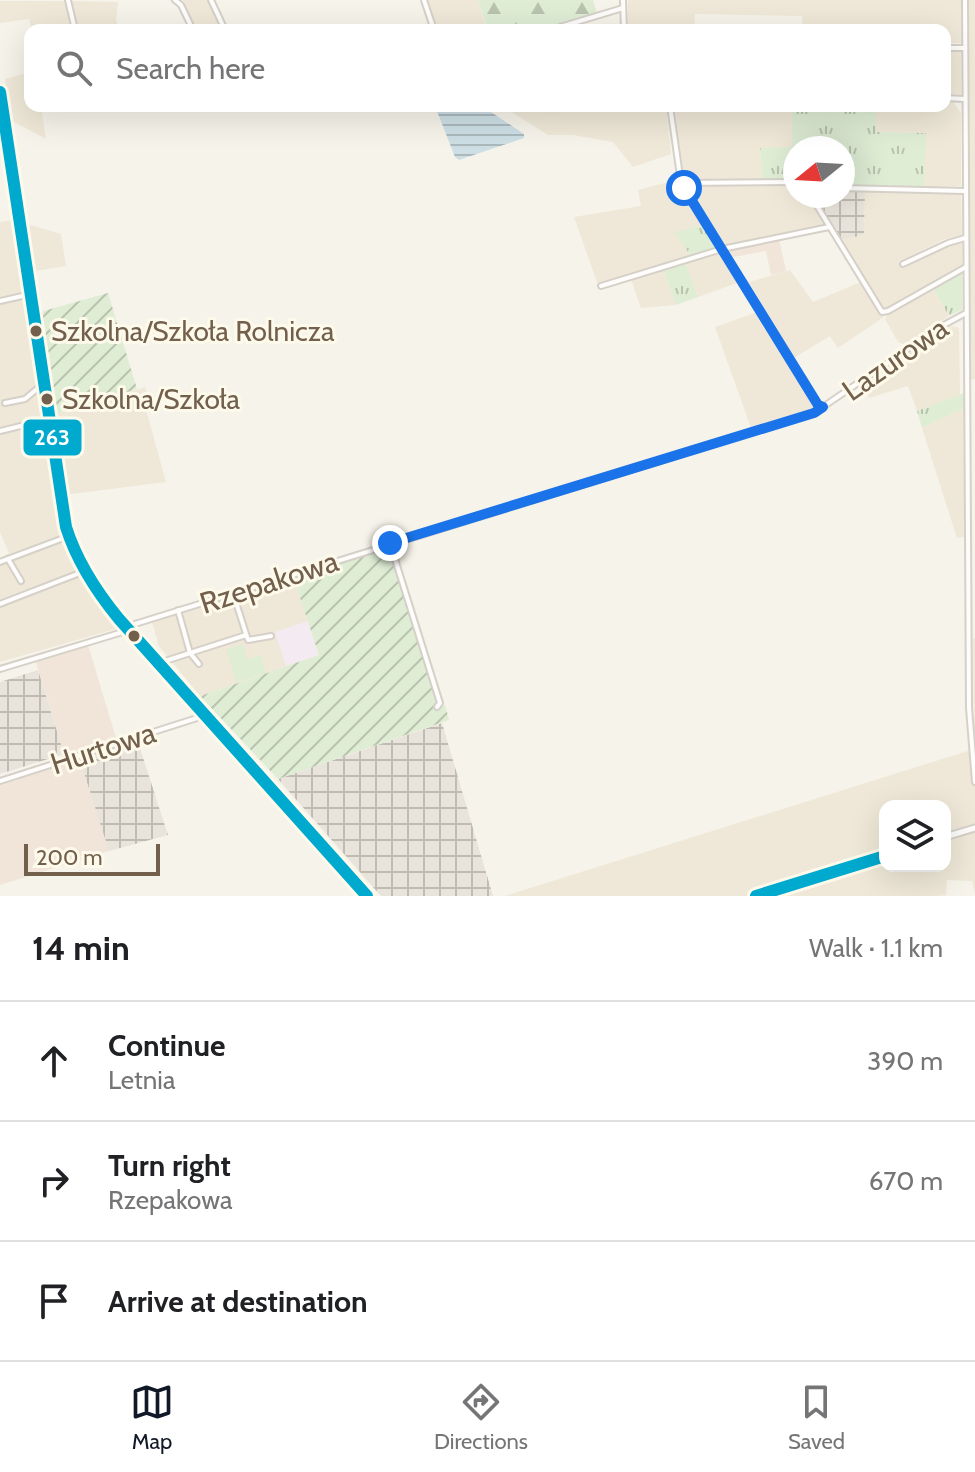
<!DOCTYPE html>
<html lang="en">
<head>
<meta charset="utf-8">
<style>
	:root { --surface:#fff; --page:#f2f2f2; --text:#202124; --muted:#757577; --line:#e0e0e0; --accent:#111827 }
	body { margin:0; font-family:Cabin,sans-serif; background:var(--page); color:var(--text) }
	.controls { position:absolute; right:24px; bottom:24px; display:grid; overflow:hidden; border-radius:16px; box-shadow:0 8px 32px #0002 }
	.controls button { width:72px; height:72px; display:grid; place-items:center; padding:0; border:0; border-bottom:2px solid var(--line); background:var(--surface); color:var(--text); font:40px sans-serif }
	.compass { position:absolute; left:783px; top:136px; width:72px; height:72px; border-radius:50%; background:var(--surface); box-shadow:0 8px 32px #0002; rotate:252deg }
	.scale { position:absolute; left:24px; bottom:20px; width:136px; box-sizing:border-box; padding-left:8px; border:4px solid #72604c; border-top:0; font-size:22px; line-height:28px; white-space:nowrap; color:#72604c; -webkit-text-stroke:6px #fefaeb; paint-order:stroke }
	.stop { position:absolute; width:24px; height:24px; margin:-18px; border:6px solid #1a73e8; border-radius:50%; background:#fff }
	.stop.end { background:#1a73e8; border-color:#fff; box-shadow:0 2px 8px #0008 }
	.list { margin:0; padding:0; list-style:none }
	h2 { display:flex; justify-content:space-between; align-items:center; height:104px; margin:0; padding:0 32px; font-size:34px }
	h2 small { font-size:26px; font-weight:400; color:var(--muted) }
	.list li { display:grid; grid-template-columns:52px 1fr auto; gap:24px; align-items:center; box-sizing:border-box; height:120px; padding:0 32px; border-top:2px solid var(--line) }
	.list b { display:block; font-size:30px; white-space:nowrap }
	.list p { margin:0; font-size:26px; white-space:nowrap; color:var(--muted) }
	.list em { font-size:26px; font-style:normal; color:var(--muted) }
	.icon { flex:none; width:44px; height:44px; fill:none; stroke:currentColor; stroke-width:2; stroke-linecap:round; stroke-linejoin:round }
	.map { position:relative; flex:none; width:975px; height:896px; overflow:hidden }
	.search { position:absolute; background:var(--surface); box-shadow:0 8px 32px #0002; left:24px; right:24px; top:24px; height:88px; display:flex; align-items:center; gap:20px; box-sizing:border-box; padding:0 28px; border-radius:16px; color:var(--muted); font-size:30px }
	.sheet { height:464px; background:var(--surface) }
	nav { display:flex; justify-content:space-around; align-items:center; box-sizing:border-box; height:112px; border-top:2px solid var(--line); background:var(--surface); font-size:22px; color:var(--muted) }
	nav a { display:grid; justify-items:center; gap:4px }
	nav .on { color:var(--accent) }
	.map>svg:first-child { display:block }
	.residential { fill:#efe8d8; fill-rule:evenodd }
	.commercial { fill:#f0e5d8 }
	.industrial { fill:url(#industrial-grid) }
	.education { fill:#f4eaf1 }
	.grass { fill:url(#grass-tufts) }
	.forest { fill:url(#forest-firs) }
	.garden { fill:url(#garden-furrows) }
	.pitch { fill:#dfedd5 }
	.water { fill:url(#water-rules) }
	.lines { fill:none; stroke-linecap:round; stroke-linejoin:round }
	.minor-casing { stroke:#d5d0c8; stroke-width:8 }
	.tertiary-casing { stroke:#d5d0c8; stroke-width:9 }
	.minor { stroke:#fefdfc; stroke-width:4 }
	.tertiary { stroke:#fefdfc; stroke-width:5 }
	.bus-1-casing { stroke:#fefaeb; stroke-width:18 }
	.bus-1 { stroke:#00a9ce; stroke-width:12 }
	.route { stroke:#1a73e8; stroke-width:10 }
	.bus-dot { fill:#72604c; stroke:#fefaeb; stroke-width:3 }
	.labels { text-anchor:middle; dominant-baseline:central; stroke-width:6; stroke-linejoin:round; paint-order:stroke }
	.bus-label { font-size:28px; fill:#72604c; stroke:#fefaeb; text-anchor:start }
	.street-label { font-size:30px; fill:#72604c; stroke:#fefaeb }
	.line-badge { stroke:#fefaeb; stroke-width:3 }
	.badge-label { font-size:22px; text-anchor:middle; font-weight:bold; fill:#fff }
</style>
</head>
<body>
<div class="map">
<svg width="975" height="896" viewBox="0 0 975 896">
	<defs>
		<pattern id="industrial-grid" width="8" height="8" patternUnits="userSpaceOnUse" patternTransform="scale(2)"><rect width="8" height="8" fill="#e8e4db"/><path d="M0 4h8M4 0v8" fill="none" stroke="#c0bcb4"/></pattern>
		<pattern id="grass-tufts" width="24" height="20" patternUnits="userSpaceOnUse" patternTransform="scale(2)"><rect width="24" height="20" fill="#dfedd5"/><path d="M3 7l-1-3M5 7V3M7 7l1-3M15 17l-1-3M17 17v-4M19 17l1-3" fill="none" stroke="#b9c3af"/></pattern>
		<pattern id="forest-firs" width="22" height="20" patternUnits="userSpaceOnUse" patternTransform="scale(2)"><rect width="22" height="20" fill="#dfedd5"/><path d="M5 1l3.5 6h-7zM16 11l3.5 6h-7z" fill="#b9c3af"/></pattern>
		<pattern id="garden-furrows" width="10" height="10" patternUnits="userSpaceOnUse" patternTransform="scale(2)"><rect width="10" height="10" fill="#dfedd5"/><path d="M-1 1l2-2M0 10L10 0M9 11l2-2" fill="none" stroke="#b9c3af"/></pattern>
		<pattern id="water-rules" width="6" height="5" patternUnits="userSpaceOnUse" patternTransform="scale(2)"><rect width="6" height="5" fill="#cddfe5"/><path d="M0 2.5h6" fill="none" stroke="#abb8bc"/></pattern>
	</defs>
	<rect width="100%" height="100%" fill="#f6f3ea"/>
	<g class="residential">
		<path d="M183,0H210L224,30H196Z"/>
		<path d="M426,0H478L487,30H437Z"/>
		<path d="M628,0H961V43H945V30H803L802,16L695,14L694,30H628Z"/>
		<path d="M968,0H975V379L970,380Z"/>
		<path d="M65,1L70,30H32L29,19L0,23V1Z"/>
		<path d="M71,1L118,2L116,20L119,30H78Z"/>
		<rect x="945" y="52" width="16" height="42"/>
		<path d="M30,72V106H41L46,139L12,121L5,79Z"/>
		<path d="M945,102H953L961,113V186L924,187L925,133L876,132V106H945Z"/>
		<path d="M502,106H545L547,112L556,109L555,106H666L671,154L633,167L613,142L573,135H548Z"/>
		<path d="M675,106H792V147L760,148L762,179L682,180Z"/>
		<path d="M676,180L705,225L675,232L691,256L598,285L574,217L641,206L638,190Z"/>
		<path d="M795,184V196H809L828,229L728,249L686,185Z"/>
		<path d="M865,191L961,193L962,235L945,239L898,262L902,269L947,247L962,243V268L883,311L841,240L864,235Z"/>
		<path d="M14,220L61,234L66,266L35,271L56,414L145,387L150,405L145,406L166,482L56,496L64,533L77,568L119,628L0,662V558L9,553L0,532V222Z"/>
		<path d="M717,252L723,255L740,282L698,297L685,262Z"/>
		<path d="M663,269L676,305L641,308L631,279Z"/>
		<path d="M790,270L813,302L861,282L884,317L838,348L830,336L792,359L749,282Z"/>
		<path d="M933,288L949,316L915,339L905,345L898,342L885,319L888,314Z"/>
		<path d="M757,312L814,408L751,428L715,327Z"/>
		<path d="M952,326L959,328L960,395L917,411L908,386L869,398L862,383Z"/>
		<path d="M964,408L965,534L963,537L957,538L922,428Z"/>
		<path d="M293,572L319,655L200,696L159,646L150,616Z"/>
		<path d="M973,638H975V894L972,881L947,880L946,895L938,896H505L974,749ZM885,806H945V866H885Z"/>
	</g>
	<g class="commercial">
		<path d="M779,239L786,271L771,275L766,251L733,257L728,249Z"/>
		<path d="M88,645L116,738L78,751L109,851L0,885V785L20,779L18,772L58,759L64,754L36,662Z"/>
	</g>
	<g class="industrial">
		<path d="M843,191H865L864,235L841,240L817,200L820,196H843Z"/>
		<path d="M38,670L64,754L0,774V682Z"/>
		<path d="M442,723L493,896H381L278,779Z"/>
		<path d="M138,742L168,835L109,851L80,760Z"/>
	</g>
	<path class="education" d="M308,621L319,655L286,666L275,632Z"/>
	<g class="grass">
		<path d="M792,106H876V132L926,133L924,187L843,186V148H795V179H762L760,148L792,147Z"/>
		<path d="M705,225L718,247L691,256L674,232Z"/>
		<path d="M685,262L698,297L676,305L663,269Z"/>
		<path d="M962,272V310L949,316L933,288Z"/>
		<path d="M964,393V408L922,428L917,411Z"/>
	</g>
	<path class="forest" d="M478,0H593L597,13L541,30H488Z"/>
	<g class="garden">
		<path d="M108,293L137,389L56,414L40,312Z"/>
		<path d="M387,545L438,707L445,705L449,720L278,779L200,696L319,655L293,576Z"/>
	</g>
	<path class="pitch" d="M243,644L247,659L261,655L266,673L236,682L226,649Z"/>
	<path class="water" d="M435,106H482L524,134V138L459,160L455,157Z"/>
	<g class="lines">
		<g class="minor-casing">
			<g id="minor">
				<path d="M68,0L75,30"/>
				<path d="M175,0L181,5L193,30"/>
				<path d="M211,0L225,30"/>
				<path d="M424,0L434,30"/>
				<path d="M623,0L624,30"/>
				<path d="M965,0L969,708L975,782"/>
				<path d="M550,30L623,8"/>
				<path d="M945,48H965"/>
				<path d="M945,98L965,99"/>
				<path d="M551,106L552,108"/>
				<path d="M670,106L681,183L818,405L823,407"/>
				<path d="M681,183L795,182"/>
				<path d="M843,188L965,191"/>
				<path d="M811,196L882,312L888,311L966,267"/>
				<path d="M903,264L948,243L965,238"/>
				<path d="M601,286L722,249L829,227"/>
				<path d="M0,301L31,294"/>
				<path d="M5,403L25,399L44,383"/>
				<path d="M0,431L49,419"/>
				<path d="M390,543L440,703L437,707"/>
				<path d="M8,559L21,581"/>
				<path d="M0,562L69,536"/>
				<path d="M233,593L248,640L271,636"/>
				<path d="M0,604L85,571"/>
				<path d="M178,610L190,653L199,664"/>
				<path d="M159,663L246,635"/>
				<path d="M0,669L126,631L135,624L814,413L940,327L966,313"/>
				<path d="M0,781L197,718L204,714"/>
			</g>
		</g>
		<g class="tertiary-casing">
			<g id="tertiary">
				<path d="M0,92L66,527C75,562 96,592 119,619L367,896"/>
				<path d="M945,837L975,828"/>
				<path d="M756,896L885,856"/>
			</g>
		</g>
		<use href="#minor" class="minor"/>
		<use href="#tertiary" class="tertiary"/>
		<g class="bus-1-casing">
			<g id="bus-1">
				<path d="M0,92L66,527C77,562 96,591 119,619L367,896"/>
				<path d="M756,896L885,856"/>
			</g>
		</g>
		<use href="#bus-1" class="bus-1"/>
	</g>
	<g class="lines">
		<path class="route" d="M390,543L814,413L823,407L818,405L684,188"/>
	</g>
	<g class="bus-dot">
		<circle cx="36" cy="331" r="7"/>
		<circle cx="47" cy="399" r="7"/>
		<circle cx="134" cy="636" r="7"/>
	</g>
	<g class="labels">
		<g class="bus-label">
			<text x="51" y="331">Szkolna/Szkoła Rolnicza</text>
			<text x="62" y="399">Szkolna/Szkoła</text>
		</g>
		<g class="street-label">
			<text transform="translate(895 359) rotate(-35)">Lazurowa</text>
			<text transform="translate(269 582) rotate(-18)">Rzepakowa</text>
			<text transform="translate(103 748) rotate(-18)">Hurtowa</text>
		</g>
	</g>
	<rect class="line-badge" x="22" y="418" width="61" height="39" rx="8" fill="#00a9ce"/>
	<g class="badge-label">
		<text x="52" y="445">263</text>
	</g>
</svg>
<div class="controls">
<button><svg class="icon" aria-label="layers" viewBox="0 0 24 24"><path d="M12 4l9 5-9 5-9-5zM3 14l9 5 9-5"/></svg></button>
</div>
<svg class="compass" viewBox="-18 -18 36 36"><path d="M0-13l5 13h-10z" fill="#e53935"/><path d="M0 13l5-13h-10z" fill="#757577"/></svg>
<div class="scale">200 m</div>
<div class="stop" style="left:684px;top:188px"></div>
<div class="stop end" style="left:390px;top:543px"></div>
<div class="search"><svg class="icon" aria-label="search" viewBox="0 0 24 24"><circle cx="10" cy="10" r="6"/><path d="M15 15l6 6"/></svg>Search here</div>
</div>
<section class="sheet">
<h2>14 min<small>Walk · 1.1 km</small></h2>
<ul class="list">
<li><svg class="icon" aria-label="ahead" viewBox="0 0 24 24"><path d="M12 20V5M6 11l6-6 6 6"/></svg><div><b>Continue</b><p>Letnia</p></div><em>390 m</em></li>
<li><svg class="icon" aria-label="right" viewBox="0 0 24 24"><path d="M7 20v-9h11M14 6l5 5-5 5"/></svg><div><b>Turn right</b><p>Rzepakowa</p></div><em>670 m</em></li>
<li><svg class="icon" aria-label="arrive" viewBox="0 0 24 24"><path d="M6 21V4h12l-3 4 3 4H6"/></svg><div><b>Arrive at destination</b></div></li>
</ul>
</section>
<nav>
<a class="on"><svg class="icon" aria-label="map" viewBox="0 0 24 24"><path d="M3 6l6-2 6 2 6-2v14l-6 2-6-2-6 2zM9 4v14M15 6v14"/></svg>Map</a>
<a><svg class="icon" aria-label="directions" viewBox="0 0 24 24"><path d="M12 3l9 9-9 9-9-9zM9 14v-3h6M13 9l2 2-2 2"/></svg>Directions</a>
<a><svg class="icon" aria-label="saved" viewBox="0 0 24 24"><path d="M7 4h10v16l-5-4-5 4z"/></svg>Saved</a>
</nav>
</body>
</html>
